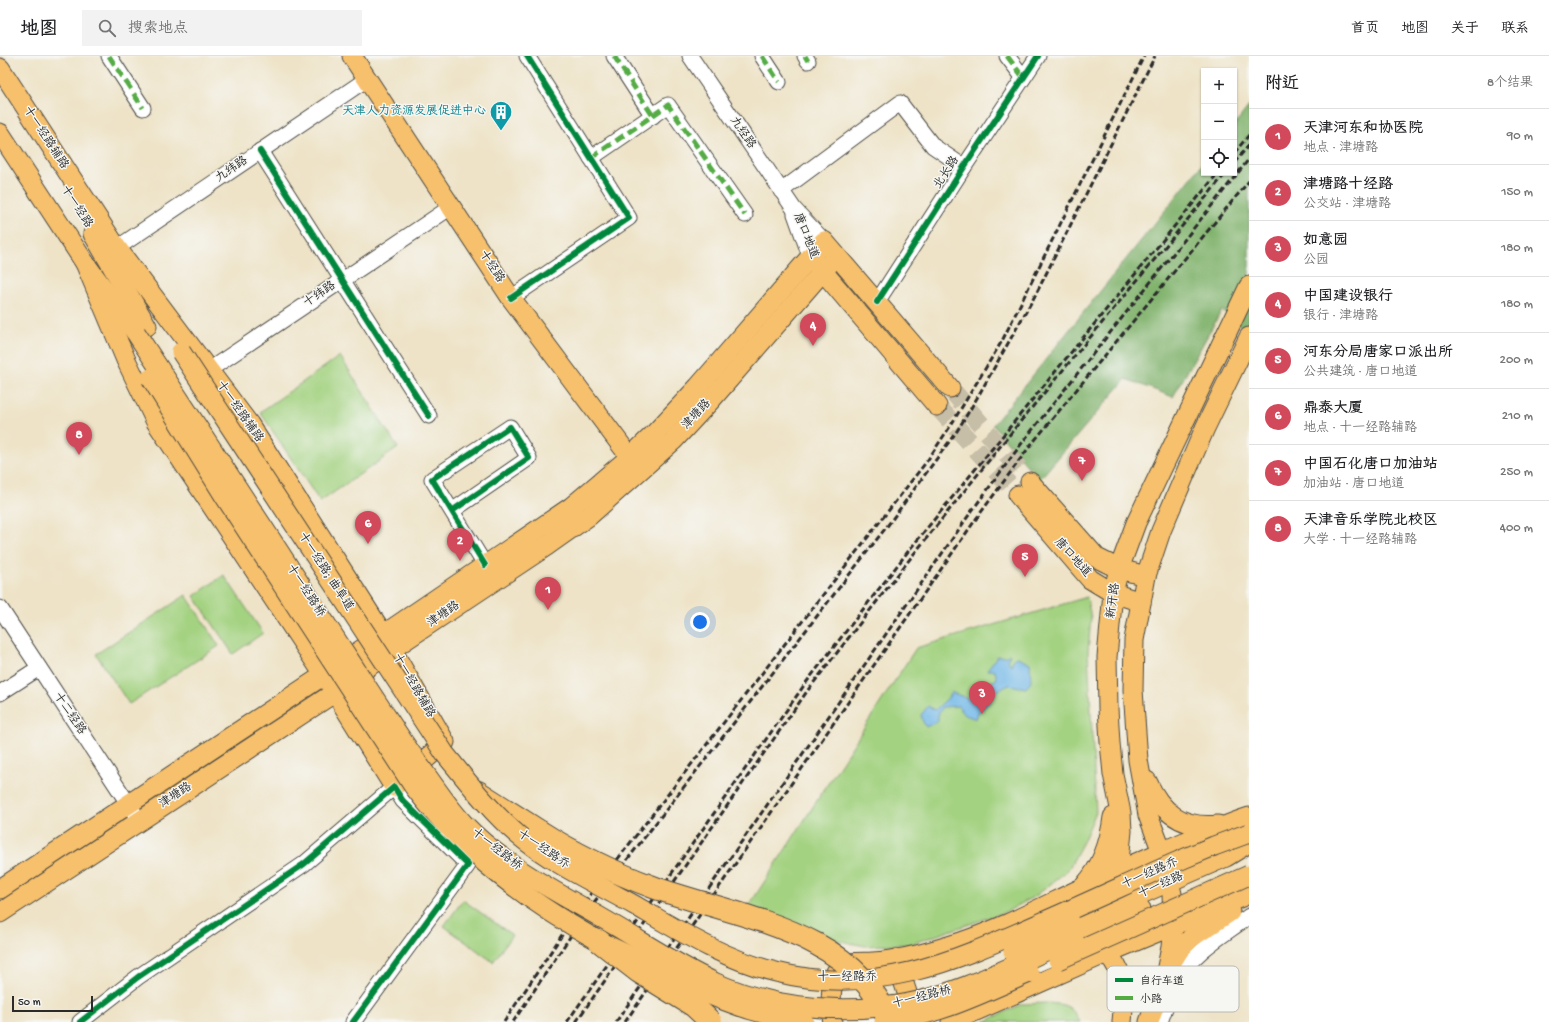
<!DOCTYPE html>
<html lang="zh">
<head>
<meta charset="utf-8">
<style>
	:root { --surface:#fff; --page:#f2f2f2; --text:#202124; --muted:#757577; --line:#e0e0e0; --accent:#d1495b }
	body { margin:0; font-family:"Gochi Hand","LXGW WenKai TC",sans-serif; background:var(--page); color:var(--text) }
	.controls { position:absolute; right:12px; top:12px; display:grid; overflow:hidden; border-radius:0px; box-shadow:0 1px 3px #0004 }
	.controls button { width:36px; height:36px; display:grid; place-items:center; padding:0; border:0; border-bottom:1px solid var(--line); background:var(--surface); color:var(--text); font:20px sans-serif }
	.scale { position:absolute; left:12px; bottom:10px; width:81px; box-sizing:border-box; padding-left:4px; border:2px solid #2b2b2b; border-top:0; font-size:11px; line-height:14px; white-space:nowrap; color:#2b2b2b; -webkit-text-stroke:3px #f6f6f2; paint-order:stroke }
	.you { position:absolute; left:700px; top:566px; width:14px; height:14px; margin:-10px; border:3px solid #fff; border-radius:50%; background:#1a73e8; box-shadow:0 0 0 6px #1a73e833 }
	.badge { display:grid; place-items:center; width:26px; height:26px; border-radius:50%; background:var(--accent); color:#fff; font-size:13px; font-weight:700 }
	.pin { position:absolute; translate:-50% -33px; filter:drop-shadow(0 1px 2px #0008) }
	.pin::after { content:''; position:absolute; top:21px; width:14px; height:12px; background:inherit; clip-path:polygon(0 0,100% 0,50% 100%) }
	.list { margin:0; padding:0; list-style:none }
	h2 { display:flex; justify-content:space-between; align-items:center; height:52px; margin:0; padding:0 16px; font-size:17px }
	h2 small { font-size:13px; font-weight:400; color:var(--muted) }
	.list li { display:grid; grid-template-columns:26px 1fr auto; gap:12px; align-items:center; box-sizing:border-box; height:56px; padding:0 16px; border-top:1px solid var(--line) }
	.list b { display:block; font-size:15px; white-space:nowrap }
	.list p { margin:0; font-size:13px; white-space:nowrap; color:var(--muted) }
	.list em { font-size:13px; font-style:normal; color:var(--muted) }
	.icon { flex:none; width:22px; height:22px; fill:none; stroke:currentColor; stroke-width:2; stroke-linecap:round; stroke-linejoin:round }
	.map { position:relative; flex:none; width:1249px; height:966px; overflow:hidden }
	header { display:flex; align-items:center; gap:24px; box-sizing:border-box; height:56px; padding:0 20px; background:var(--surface); border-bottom:1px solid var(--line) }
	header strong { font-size:19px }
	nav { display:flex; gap:22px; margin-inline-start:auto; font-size:14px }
	.search { width:280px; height:36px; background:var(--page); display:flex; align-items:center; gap:10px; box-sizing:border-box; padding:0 14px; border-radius:0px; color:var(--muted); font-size:15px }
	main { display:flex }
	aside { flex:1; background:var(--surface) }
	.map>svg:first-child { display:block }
	.green { fill:#a3d280; stroke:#677e56 }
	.forest { fill:#82b46e; stroke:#56704c }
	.water { fill:#71b7e8; stroke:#4e718a }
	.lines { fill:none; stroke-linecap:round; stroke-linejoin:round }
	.major-tunnel { stroke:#c7bea8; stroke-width:19; stroke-dasharray:19 10; stroke-linecap:butt }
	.minor-casing { stroke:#484742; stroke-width:17 }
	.major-casing { stroke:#484742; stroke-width:21 }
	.highway-casing { stroke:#484742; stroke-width:24 }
	.minor { stroke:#fff; stroke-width:15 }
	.major { stroke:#f7c06c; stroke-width:19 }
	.highway { stroke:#f7c06c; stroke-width:22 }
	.rail { stroke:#2b2b2b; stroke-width:3; stroke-dasharray:6 3; stroke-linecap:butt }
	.major-bridge-casing { stroke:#484742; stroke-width:21; stroke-linecap:butt }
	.highway-bridge-casing { stroke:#484742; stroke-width:24; stroke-linecap:butt }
	.major-bridge { stroke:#f7c06c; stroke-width:19 }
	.highway-bridge { stroke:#f7c06c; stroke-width:22 }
	.quiet { stroke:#54ab44; stroke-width:5; stroke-dasharray:10 5; stroke-linecap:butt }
	.cycleway-casing { stroke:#f6f6f2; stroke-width:8 }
	.cycleway { stroke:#00873e; stroke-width:6 }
	.labels { text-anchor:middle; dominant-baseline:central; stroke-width:3; stroke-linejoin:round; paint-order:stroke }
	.culture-label { font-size:12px; fill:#0d838f; stroke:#f6f6f2; text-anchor:end }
	.street-label { font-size:12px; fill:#2b2b2b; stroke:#f6f6f2 }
	.key { fill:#f6f6f2; stroke:#b9b9b6; stroke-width:1 }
	.key-label { font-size:11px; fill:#2b2b2b }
</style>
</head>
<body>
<header>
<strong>地图</strong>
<div class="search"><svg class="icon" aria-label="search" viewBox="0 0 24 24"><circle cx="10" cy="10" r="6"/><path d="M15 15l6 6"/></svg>搜索地点</div>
<nav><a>首页</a><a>地图</a><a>关于</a><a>联系</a></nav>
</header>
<main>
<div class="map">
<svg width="1249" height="966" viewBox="0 0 1249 966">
	<rect width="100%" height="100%" fill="#f6f6f2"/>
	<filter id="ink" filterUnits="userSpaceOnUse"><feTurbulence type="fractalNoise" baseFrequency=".025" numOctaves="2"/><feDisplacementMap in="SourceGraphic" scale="8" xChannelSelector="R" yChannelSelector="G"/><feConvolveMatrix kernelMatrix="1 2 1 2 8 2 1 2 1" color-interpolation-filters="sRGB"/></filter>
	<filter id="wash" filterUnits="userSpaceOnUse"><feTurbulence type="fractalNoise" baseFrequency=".012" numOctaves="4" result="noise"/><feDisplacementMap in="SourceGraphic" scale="16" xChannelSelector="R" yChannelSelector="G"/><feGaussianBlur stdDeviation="0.9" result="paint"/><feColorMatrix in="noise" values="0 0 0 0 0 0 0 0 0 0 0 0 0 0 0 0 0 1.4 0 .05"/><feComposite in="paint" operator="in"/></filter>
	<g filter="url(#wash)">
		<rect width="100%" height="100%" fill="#eee3c7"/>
		<g class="green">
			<path d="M340,300L398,392L320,446L260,356Z"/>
			<path d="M224,519L263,577L233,598L194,540Z"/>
			<path d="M186,539L219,590L129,648L96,598Z"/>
			<path d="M1087,541L1091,562L1088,595L1096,756L1083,786L1068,814L1037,839L1008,855L911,888L865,890L830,883L748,851L916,592Z"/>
			<path d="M463,844L512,879L493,906L444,870Z"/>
			<path d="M1045,947C1064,948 1071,948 1080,966H984L1022,948Z"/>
		</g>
		<path class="forest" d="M1249,50V277L1222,254L1173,341L1126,323L1039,424L993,369L1204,106V117H1234V69Z"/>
		<path class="water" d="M1010,598L1008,604L1011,609L1014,602L1018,601L1030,607L1031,626L1026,632L1009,629L997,635L989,647L978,657L976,663L965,659L958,650L943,651L938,659V665L926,671L923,666L921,659L928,650L935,654L948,642L951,636L971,644L981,642L989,627L997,623L995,614H987L997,600H1007Z"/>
	</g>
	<g filter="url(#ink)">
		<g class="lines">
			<g class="major-tunnel">
				<path d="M950,332L1030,426"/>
				<path d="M937,350L1018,439"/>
			</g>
			<g class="minor-casing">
				<g id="minor">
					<path d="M109,0L143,52"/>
					<path d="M614,0L653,60"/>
					<path d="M690,0L794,153L824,185"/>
					<path d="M762,0L779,26"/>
					<path d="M805,0L808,5"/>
					<path d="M1007,0L1023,21"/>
					<path d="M260,95L429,360"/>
					<path d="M591,102L668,49L745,159"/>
					<path d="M781,135L900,47L933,90L964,111"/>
					<path d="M795,158L810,200"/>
					<path d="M117,192L367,23"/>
					<path d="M511,242L629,162L527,0"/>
					<path d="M877,246L964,111L1038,0"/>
					<path d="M209,314L451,151"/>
					<path d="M452,455L529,402L510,371L432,423L485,509"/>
					<path d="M0,552L139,764"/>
					<path d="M0,637L39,612"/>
					<path d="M80,966L138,921L304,808L394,731L403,745L468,809L353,966"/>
					<path d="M1160,966C1165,952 1170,936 1178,923C1194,895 1224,879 1249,860"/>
				</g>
			</g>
			<g class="major-casing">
				<g id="major">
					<path d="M352,0L511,242L630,401"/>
					<path d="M0,12L117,192L249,368L383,578L445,686L394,731L324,619L156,366L126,304L85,207"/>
					<path d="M0,77L85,207L136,277"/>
					<path d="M93,178L147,270"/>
					<path d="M815,206L937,350"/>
					<path d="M1030,426L1097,502L1119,513L1146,520"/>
					<path d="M1018,439L1090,523L1113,537L1141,546"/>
					<path d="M1147,725C1161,757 1183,773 1218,769"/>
					<path d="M1085,829C1102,810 1110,786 1113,761"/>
					<path d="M0,833L324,619L571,451L630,401L656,376L698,331L824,185L950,332"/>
					<path d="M0,857L334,637L392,593L548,489L589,460L673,385L711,344L836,200"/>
					<path d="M1089,861L1226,801L1249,787"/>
					<path d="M1072,869L1103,841L1114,824L1118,815L1122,775L1121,757L1113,718L1110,687L1108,652L1107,601L1113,537L1119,513L1136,467L1249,230"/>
					<path d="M1074,882L1141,853"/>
					<path d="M1098,890C1126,910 1125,935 1122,966"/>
					<path d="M896,903L915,961"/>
					<path d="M1170,909L1180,893L1192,881L1230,856"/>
					<path d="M833,966C830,955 830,922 838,913C847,904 862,907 873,906C903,904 933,895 961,886C1003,872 1042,851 1082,832C1116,815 1150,801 1184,786C1206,778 1227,768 1249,761"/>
					<path d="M951,966L1100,900L1249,838"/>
					<path d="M1149,966L1166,916L1171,891L1173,870L1172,838L1162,796L1148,759L1138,704L1133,634L1134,584L1146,520L1161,475L1205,372L1249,281"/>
				</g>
			</g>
			<g class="highway-casing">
				<path id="highway" d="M478,736L539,775"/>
			</g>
			<use href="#minor" class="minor"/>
			<use href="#major" class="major"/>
			<use href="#highway" class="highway"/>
			<g class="rail">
				<path d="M1234,97L1249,79"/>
				<path d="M1234,107L1249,89"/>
				<path d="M504,966L582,849L927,405L951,369L1002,285L1144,0"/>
				<path d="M513,966L588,854L888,469L957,375L977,342L1036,238L1155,0"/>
				<path d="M567,966L805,628L910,493L1218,117"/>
				<path d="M576,966L808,634L913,499L1015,372L1226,117"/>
				<path d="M616,966L971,456L1025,383L1249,103"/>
				<path d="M625,966L976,463L1030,390L1249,125"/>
			</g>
			<g class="major-bridge-casing">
				<g id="major-bridge">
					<path d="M136,277C205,382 273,486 341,591C368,632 394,673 422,713C436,732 448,751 464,768C502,808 553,834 600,861C639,883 676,909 716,927C771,951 831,957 890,950C952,943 1018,907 1074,882"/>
					<path d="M181,296L445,698C468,726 490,755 518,779C553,808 597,828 636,850C681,876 726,904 776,916C873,941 952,906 1038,868C1087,847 1135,824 1183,803L1214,790L1249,777"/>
					<path d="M151,322L225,441L414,731C466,799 524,843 599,885C613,892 628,899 643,906C696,934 743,957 804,966"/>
					<path d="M1013,896L1072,869"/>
					<path d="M1058,904L1249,819"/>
					<path d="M884,966C935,961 983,937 1029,917"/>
				</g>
			</g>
			<g class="highway-bridge-casing">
				<g id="highway-bridge">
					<path d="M539,775C575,798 613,816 653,831C735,861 854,873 889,966"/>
					<path d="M599,885L639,916L694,950L711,966"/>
				</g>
			</g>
			<use href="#major-bridge" class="major-bridge"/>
			<use href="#highway-bridge" class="highway-bridge"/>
			<g class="quiet">
				<path d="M109,0L143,52"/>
				<path d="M614,0L653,60"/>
				<path d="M762,0L779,26"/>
				<path d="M805,0L808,5"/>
				<path d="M1007,0L1023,21"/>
				<path d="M591,102L668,49L745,159"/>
			</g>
			<g class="cycleway-casing">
				<g id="cycleway">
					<path d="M260,95L429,360"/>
					<path d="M511,242L629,162L527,0"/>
					<path d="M877,246L964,111L1038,0"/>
					<path d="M452,455L529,402L510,371L432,423L485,509"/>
					<path d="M80,966L138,921L304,808L394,731L403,745L468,809L353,966"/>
				</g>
			</g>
			<use href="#cycleway" class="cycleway"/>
		</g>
	</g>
	<defs>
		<g id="building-pin" transform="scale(1.15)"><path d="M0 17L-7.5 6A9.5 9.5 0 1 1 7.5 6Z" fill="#0f9aa8" stroke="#f6f6f2"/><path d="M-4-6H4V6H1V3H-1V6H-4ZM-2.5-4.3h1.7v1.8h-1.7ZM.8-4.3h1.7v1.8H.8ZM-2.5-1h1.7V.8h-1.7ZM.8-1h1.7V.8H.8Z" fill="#fff"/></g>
	</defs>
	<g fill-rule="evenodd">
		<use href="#building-pin" x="501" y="56"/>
	</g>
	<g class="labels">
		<g class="culture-label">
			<text x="486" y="56">天津人力资源发展促进中心</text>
		</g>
		<g class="street-label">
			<text transform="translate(742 77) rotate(56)">九经路</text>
			<text transform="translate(45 82) rotate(57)">十一经路辅路</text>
			<text transform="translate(232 114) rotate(-34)">九纬路</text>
			<text transform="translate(947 117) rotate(-57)">北长路</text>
			<text transform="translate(76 151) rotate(57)">十一经路</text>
			<text transform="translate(805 180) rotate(68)">唐口地道</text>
			<text transform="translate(491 211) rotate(57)">十经路</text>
			<text transform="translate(320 239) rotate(-34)">十纬路</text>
			<text transform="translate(239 356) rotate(55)">十一经路辅路</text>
			<text transform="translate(697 359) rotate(-47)">津塘路</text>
			<text transform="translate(1072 502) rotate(48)">唐口地道</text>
			<text transform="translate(325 516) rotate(57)">十一经路; 曲阜道</text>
			<text transform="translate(305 535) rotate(57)">十一经路桥</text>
			<text transform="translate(1114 545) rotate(-82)">新开路</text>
			<text transform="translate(444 559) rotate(-34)">津塘路</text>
			<text transform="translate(413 630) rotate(60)">十一经路辅路</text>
			<text transform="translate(69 658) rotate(56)">十二经路</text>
			<text transform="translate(176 740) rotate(-33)">津塘路</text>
			<text transform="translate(496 794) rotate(38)">十一经路桥</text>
			<text transform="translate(543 794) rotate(34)">十一经路乔</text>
			<text transform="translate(1150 818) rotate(-24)">十一经路乔</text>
			<text transform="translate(1161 830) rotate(-24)">十一经路</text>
			<text x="847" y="922">十一经路乔</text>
			<text transform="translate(922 942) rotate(-14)">十一经路桥</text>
		</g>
	</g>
	<rect x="1107" y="910" width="132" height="46" rx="6" class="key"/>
	<rect x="1115" y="922" width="18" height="4" fill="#00873e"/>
	<rect x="1115" y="940" width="18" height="4" fill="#54ab44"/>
	<g class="key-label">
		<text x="1140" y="928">自行车道</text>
		<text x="1140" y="946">小路</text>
	</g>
</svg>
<div class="controls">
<button>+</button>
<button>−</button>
<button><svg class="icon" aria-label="locate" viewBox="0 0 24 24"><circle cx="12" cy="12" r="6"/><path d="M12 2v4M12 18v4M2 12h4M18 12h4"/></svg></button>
</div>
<div class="scale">50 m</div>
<div class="you"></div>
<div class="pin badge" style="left:548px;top:554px">1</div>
<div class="pin badge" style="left:460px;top:505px">2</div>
<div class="pin badge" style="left:982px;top:658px">3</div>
<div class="pin badge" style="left:813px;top:290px">4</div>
<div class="pin badge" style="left:1025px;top:521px">5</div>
<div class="pin badge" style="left:368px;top:488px">6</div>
<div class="pin badge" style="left:1082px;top:425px">7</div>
<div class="pin badge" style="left:79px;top:399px">8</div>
</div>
<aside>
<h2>附近<small>8个结果</small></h2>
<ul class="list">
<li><span class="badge">1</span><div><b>天津河东和协医院</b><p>地点 · 津塘路</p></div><em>90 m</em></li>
<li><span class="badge">2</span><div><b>津塘路十经路</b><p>公交站 · 津塘路</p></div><em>150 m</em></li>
<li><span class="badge">3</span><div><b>如意园</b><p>公园</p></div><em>180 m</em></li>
<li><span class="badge">4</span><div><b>中国建设银行</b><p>银行 · 津塘路</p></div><em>180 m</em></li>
<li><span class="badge">5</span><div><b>河东分局唐家口派出所</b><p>公共建筑 · 唐口地道</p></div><em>200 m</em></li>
<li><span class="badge">6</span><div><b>鼎泰大厦</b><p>地点 · 十一经路辅路</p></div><em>210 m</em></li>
<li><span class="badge">7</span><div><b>中国石化唐口加油站</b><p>加油站 · 唐口地道</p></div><em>250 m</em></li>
<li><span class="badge">8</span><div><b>天津音乐学院北校区</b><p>大学 · 十一经路辅路</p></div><em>400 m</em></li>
</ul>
</aside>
</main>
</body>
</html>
